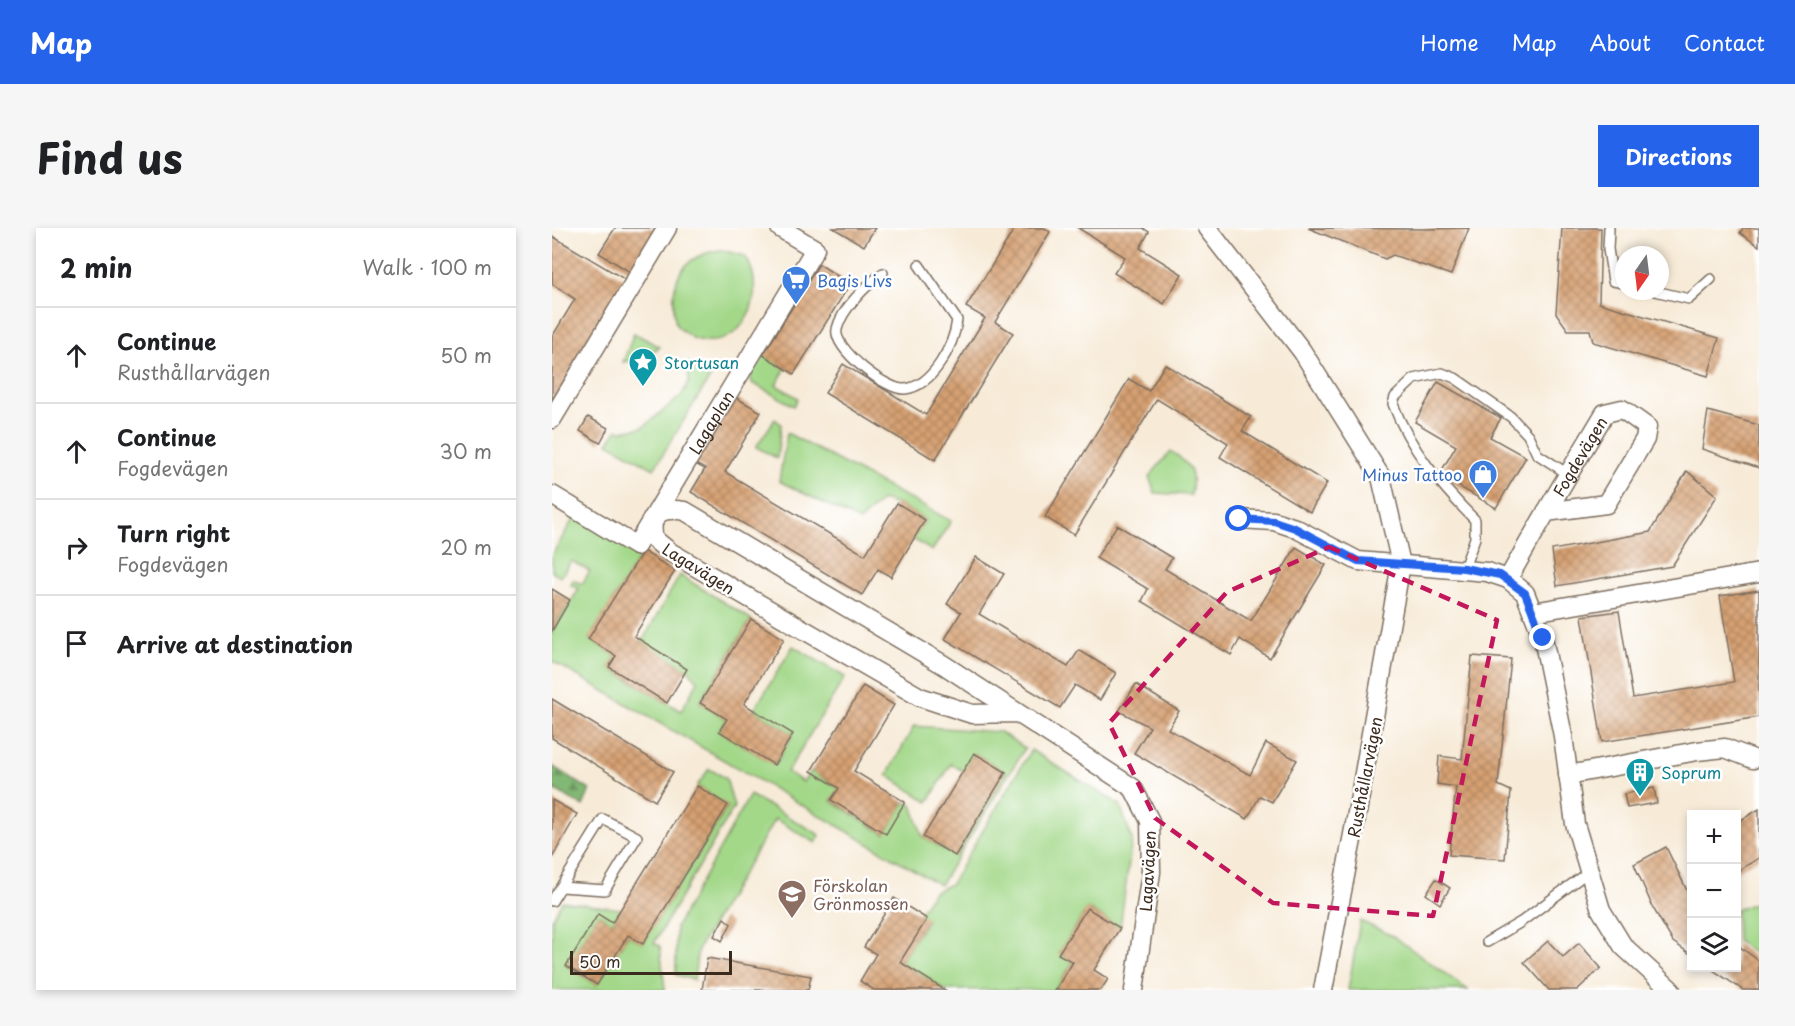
<!DOCTYPE html>
<html lang="en">
<head>
<meta charset="utf-8">
<style>
	:root { --surface:#fff; --page:#f6f6f6; --text:#202124; --muted:#757577; --line:#e0e0e0; --accent:#2563eb }
	body { margin:0; font-family:"Playpen Sans",sans-serif; background:var(--page); color:var(--text) }
	.controls { position:absolute; right:18px; bottom:18px; display:grid; overflow:hidden; border-radius:0px; box-shadow:0 3px 9px #0003 }
	.controls button { width:54px; height:54px; display:grid; place-items:center; padding:0; border:0; border-bottom:2px solid var(--line); background:var(--surface); color:var(--text); font:30px sans-serif }
	.compass { position:absolute; left:1063px; top:18px; width:54px; height:54px; border-radius:50%; background:var(--surface); box-shadow:0 3px 9px #0003; rotate:194deg }
	.scale { position:absolute; left:18px; bottom:15px; width:162px; box-sizing:border-box; padding-left:6px; border:3px solid #3b2a1e; border-top:0; font-size:16px; line-height:21px; white-space:nowrap; color:#3b2a1e; -webkit-text-stroke:4px #fff; paint-order:stroke }
	.stop { position:absolute; width:18px; height:18px; margin:-14px; border:4px solid #2563eb; border-radius:50%; background:#fff }
	.stop.end { background:#2563eb; border-color:#fff; box-shadow:0 2px 6px #0008 }
	.list { margin:0; padding:0; list-style:none }
	h2 { display:flex; justify-content:space-between; align-items:center; height:78px; margin:0; padding:0 24px; font-size:26px }
	h2 small { font-size:20px; font-weight:400; color:var(--muted) }
	.list li { display:grid; grid-template-columns:39px 1fr auto; gap:18px; align-items:center; box-sizing:border-box; height:96px; padding:0 24px; border-top:2px solid var(--line) }
	.list b { display:block; font-size:22px; white-space:nowrap }
	.list p { margin:0; font-size:20px; white-space:nowrap; color:var(--muted) }
	.list em { font-size:20px; font-style:normal; color:var(--muted) }
	.icon { flex:none; width:33px; height:33px; fill:none; stroke:currentColor; stroke-width:2; stroke-linecap:round; stroke-linejoin:round }
	.map { position:relative; flex:none; width:1207px; height:762px; overflow:hidden; border-radius:0px }
	header { display:flex; align-items:center; gap:36px; box-sizing:border-box; height:84px; padding:0 30px; background:var(--accent); color:#fff }
	header strong { font-size:28px }
	nav { display:flex; gap:33px; margin-inline-start:auto; font-size:21px }
	.intro { display:flex; align-items:center; justify-content:space-between; box-sizing:border-box; height:144px; padding:0 36px }
	h1 { margin:0; font-size:42px }
	.button { padding:15px 27px; border-radius:0px; background:var(--accent); color:#fff; font-size:21px; font-weight:700 }
	main { display:flex; gap:36px; padding:0 36px }
	aside { flex:1; background:var(--surface); border-radius:0px; box-shadow:0 3px 9px #0003 }
	.map>svg:first-child { display:block }
	.green { fill:#a3d889; stroke:#6f8154; stroke-width:1.5 }
	.forest { fill:url(#forest-firs); stroke:#5e714a; stroke-width:1.5 }
	.building { fill:url(#building-cross-hatch) }
	.lines { fill:none; stroke-linecap:round; stroke-linejoin:round }
	.lane-casing { stroke:#7d6e5f; stroke-width:12 }
	.street-casing { stroke:#7d6e5f; stroke-width:21 }
	.lane { stroke:#fff; stroke-width:9 }
	.street { stroke:#fff; stroke-width:18 }
	.street-bridge-casing { stroke:#7d6e5f; stroke-width:21; stroke-linecap:butt }
	.street-bridge { stroke:#fff; stroke-width:18 }
	.route { stroke:#2563eb; stroke-width:8 }
	.marked { fill:none; stroke:#c2185b; stroke-width:4.5; stroke-dasharray:12 8; stroke-linejoin:round }
	.labels { text-anchor:middle; dominant-baseline:central; stroke-width:5; stroke-linejoin:round; paint-order:stroke }
	.shop-label { font-size:16px; fill:#366cbe; stroke:#fff; text-anchor:start }
	.culture-label { font-size:16px; fill:#0d838f; stroke:#fff; text-anchor:start }
	.street-label { font-size:16px; fill:#3b2a1e; stroke:#fff }
	.education-label { font-size:16px; fill:#785e54; stroke:#fff; text-anchor:start }
</style>
</head>
<body>
<header>
<strong>Map</strong>
<nav><a>Home</a><a>Map</a><a>About</a><a>Contact</a></nav>
</header>
<div class="intro"><h1>Find us</h1><a class="button">Directions</a></div>
<main>
<aside>
<h2>2 min<small>Walk · 100 m</small></h2>
<ul class="list">
<li><svg class="icon" aria-label="ahead" viewBox="0 0 24 24"><path d="M12 20V5M6 11l6-6 6 6"/></svg><div><b>Continue</b><p>Rusthållarvägen</p></div><em>50 m</em></li>
<li><svg class="icon" aria-label="ahead" viewBox="0 0 24 24"><path d="M12 20V5M6 11l6-6 6 6"/></svg><div><b>Continue</b><p>Fogdevägen</p></div><em>30 m</em></li>
<li><svg class="icon" aria-label="right" viewBox="0 0 24 24"><path d="M7 20v-9h11M14 6l5 5-5 5"/></svg><div><b>Turn right</b><p>Fogdevägen</p></div><em>20 m</em></li>
<li><svg class="icon" aria-label="arrive" viewBox="0 0 24 24"><path d="M6 21V4h12l-3 4 3 4H6"/></svg><div><b>Arrive at destination</b></div></li>
</ul>
</aside>
<div class="map">
<svg width="1207" height="762" viewBox="0 0 1207 762">
	<defs>
		<pattern id="forest-firs" width="22" height="20" patternUnits="userSpaceOnUse" patternTransform="scale(1.5)"><rect width="22" height="20" fill="#82b875"/><path d="M5 1l3.5 6h-7zM16 11l3.5 6h-7z" fill="#6c965f"/></pattern>
		<pattern id="building-cross-hatch" width="8" height="8" patternUnits="userSpaceOnUse" patternTransform="scale(1.5)"><rect width="8" height="8" fill="#d6a072"/><path d="M0 0l8 8M0 8l8-8" fill="none" stroke="#af835d"/></pattern>
	</defs>
	<rect width="100%" height="100%" fill="#fff"/>
	<filter id="ink" filterUnits="userSpaceOnUse"><feTurbulence type="fractalNoise" baseFrequency=".0167" numOctaves="2"/><feDisplacementMap in="SourceGraphic" scale="12" xChannelSelector="R" yChannelSelector="G"/><feConvolveMatrix kernelMatrix="1 2 1 2 8 2 1 2 1" color-interpolation-filters="sRGB"/></filter>
	<filter id="wash" filterUnits="userSpaceOnUse"><feTurbulence type="fractalNoise" baseFrequency=".008" numOctaves="4" result="noise"/><feDisplacementMap in="SourceGraphic" scale="24" xChannelSelector="R" yChannelSelector="G"/><feGaussianBlur stdDeviation="1.35" result="paint"/><feColorMatrix in="noise" values="0 0 0 0 0 0 0 0 0 0 0 0 0 0 0 0 0 1.4 0 .05"/><feComposite in="paint" operator="in"/></filter>
	<g filter="url(#wash)">
		<rect width="100%" height="100%" fill="#f7ebd8"/>
		<g class="green">
			<path d="M169,22L193,28C218,64 191,126 143,111C136,109 130,102 124,97C117,58 124,28 169,22Z"/>
			<path d="M82,105L108,119L88,131L71,134Z"/>
			<path d="M211,127L234,140L224,157L246,170L242,178L200,155L197,144Z"/>
			<path d="M136,135L159,148L102,241L56,215L66,201L69,203L91,199L129,168L137,154Z"/>
			<path d="M223,191L229,196L225,230L204,219Z"/>
			<path d="M235,205L399,293L380,323L361,311L373,292L349,278L330,272L308,293L227,253Z"/>
			<path d="M619,223C638,236 644,244 639,267L603,265L597,249Z"/>
			<path d="M26,283L91,323L37,411L64,428L57,440L129,483L146,453L135,441L90,414L128,347L199,391L148,474L175,491L167,503L223,537L241,506L202,482L241,418L293,449L235,544L251,554L259,543L287,560L279,573L333,606L353,574L360,577L371,609L403,628L454,544L422,525L411,543L399,536L376,574L335,547L362,498L448,504L473,520L388,657L0,433V403L27,361L19,357L21,352L30,356L38,343L19,333L9,349L0,344V327Z"/>
			<path d="M479,522L568,577L580,611L568,700L535,680L507,725L521,734L503,762H393L348,734L375,692L367,686L381,664L399,656Z"/>
			<path d="M157,541L174,550L182,579L102,715L108,718L113,762H0V691L10,673L69,681L60,695L46,686L15,738L45,757L76,707L91,715L176,578L145,558Z"/>
			<path d="M198,567L268,607L264,615L223,591L146,721L142,752L124,747V699Z"/>
			<path d="M1207,673V729L1185,713L1184,682Z"/>
			<path d="M808,693L841,708L916,762H796Z"/>
		</g>
		<path class="forest" d="M0,538L38,562L31,578L0,560Z"/>
		<g id="blocks">
			<g class="building">
				<path d="M63,0H106L78,44L47,25Z"/>
				<path d="M281,0H323L312,18Z"/>
				<path d="M463,0H492L498,4L443,94L461,105L383,232L273,165L291,136L374,187L433,90L414,79Z"/>
				<path d="M526,0H591L597,4L588,20L630,46L612,76L562,45L573,29Z"/>
				<path d="M756,0L874,1L917,0L899,47L841,27L833,31Z"/>
				<path d="M1010,0H1049L1047,75L1167,110L1156,148L1041,114L1038,102H1016L1004,85Z"/>
				<path d="M1191,0H1207V18L1188,5Z"/>
				<path d="M0,8L79,55L0,187V109L23,71L0,56Z"/>
				<path d="M267,36L298,56L242,146L211,127Z"/>
				<path d="M613,136L699,189L690,203L775,255L758,284L668,229L676,215L605,171L522,307L493,289L577,151L597,163Z"/>
				<path d="M886,154L949,190L938,209L974,229L944,280L887,247L904,218L863,194Z"/>
				<path d="M181,168L209,184L173,244L313,327L345,275L373,292L339,349L326,341L310,367L139,264L153,241L141,235Z"/>
				<path d="M1156,183L1207,197V240L1150,221Z"/>
				<path d="M36,189L56,200L48,215L28,203Z"/>
				<path d="M1135,243L1165,268L1120,338L1005,358L1000,322L1098,304Z"/>
				<path d="M565,297L620,330L613,341L699,393L744,319L774,337L718,430L688,411L679,427L590,373L596,361L544,330Z"/>
				<path d="M91,323L123,343L82,408L135,441L115,475L57,439L64,428L36,411Z"/>
				<path d="M424,329L452,346L427,386L516,439L527,422L564,445L548,472L523,457L508,480L393,411L409,384L395,376Z"/>
				<path d="M0,361L18,372L0,403Z"/>
				<path d="M1207,362V489L1050,514L1030,388L1067,383L1081,470L1182,454L1168,368Z"/>
				<path d="M199,391L232,411L192,476L241,506L222,537L167,503L175,491L148,475Z"/>
				<path d="M920,428L959,431L946,557L959,563L953,631L897,627L904,559L885,556L887,528L910,531Z"/>
				<path d="M584,456L627,483L616,501L698,547L714,515L745,532L720,574L708,568L695,591L582,525L598,499L567,483Z"/>
				<path d="M311,458L342,477L302,543L353,574L334,606L279,572L287,560L259,543Z"/>
				<path d="M0,471L121,544L103,573L0,510Z"/>
				<path d="M422,525L454,544L403,628L371,609Z"/>
				<path d="M145,558L176,577L91,716L76,707L45,757L14,738L46,686L60,695Z"/>
				<path d="M1102,560L1105,575L1075,580L1072,566Z"/>
				<path d="M0,572L25,586L0,630Z"/>
				<path d="M1207,581V630L1184,644V595Z"/>
				<path d="M1114,619L1140,673V727L1121,714L1101,680L1082,636Z"/>
				<path d="M884,651L898,660L888,676L874,666Z"/>
				<path d="M342,670L375,691L348,734L393,762H322L308,753L324,726L312,719Z"/>
				<path d="M535,680L568,700L542,742L556,751L549,762H503L521,734L506,726Z"/>
				<path d="M172,690L179,696L170,713L162,708Z"/>
				<path d="M996,713L1011,729L1027,715L1049,740L1025,762H997L972,734Z"/>
				<path d="M1184,716L1207,733V762H1191L1158,740H1184Z"/>
				<path d="M155,730L259,748L256,762H150Z"/>
			</g>
		</g>
	</g>
	<g filter="url(#ink)">
		<use href="#blocks" fill-opacity="0" stroke="#7d6e5f" stroke-width="1.5"/>
		<g class="lines">
			<g class="lane-casing">
				<g id="lane">
					<path d="M1057,0L1056,21L1061,53L1072,55"/>
					<path d="M331,45C315,57 290,80 285,101C280,120 335,163 353,161C381,158 402,117 405,92L367,37"/>
					<path d="M1103,63L1137,71L1159,51"/>
					<path d="M912,340L923,310V292C889,258 858,221 841,176L843,169L862,151L890,145L903,150L959,189L976,207L985,226L1016,246"/>
					<path d="M0,673L51,591L85,609L53,662L9,659"/>
					<path d="M935,714L969,694L1036,644"/>
				</g>
			</g>
			<g class="street-casing">
				<g id="street">
					<path d="M655,0L750,123L829,249L849,336L803,596"/>
					<path d="M0,191L115,0"/>
					<path id="s1" d="M0,267L84,318L263,21L228,0"/>
					<path d="M687,291L722,293L743,300L806,333L935,344L956,351L973,365L991,410L1011,508L1023,596L1049,682L1071,718L1119,762"/>
					<path id="s2" d="M956,351C987,295 1020,240 1053,185L1070,181L1095,199L1093,211L1054,276L994,284"/>
					<path d="M981,384L1207,345"/>
					<path d="M463,485L420,486L368,469L118,324L102,311C96,285 110,279 133,283L392,437L581,560L598,593L599,644L582,762"/>
					<path d="M1016,547L1145,523L1173,520L1201,531"/>
				</g>
			</g>
			<use href="#lane" class="lane"/>
			<use href="#street" class="street"/>
			<g class="street-bridge-casing">
				<path id="street-bridge" d="M771,762L803,596"/>
			</g>
			<use href="#street-bridge" class="street-bridge"/>
		</g>
	</g>
	<g class="lines" filter="url(#ink)">
		<path class="route" d="M687,291L722,293L743,300L806,333L912,340L948,347L973,365L991,410"/>
	</g>
	<path class="marked" d="M777,319L945,392L881,688L721,675L603,590L557,495L675,364Z"/>
	<defs>
		<g id="supermarket-pin" transform="scale(1.5)"><path d="M0 17L-7.5 6A9.5 9.5 0 1 1 7.5 6Z" fill="#3f7fe0" stroke="#fff"/><path d="M-6-5.5h2.5l.6 2H6L4.5 2H-2.5L-4.4-4H-6ZM-1.5 3.2a1.3 1.3 0 1 0 .1 0ZM3 3.2a1.3 1.3 0 1 0 .1 0Z" fill="#fff"/></g>
		<g id="sight-pin" transform="scale(1.5)"><path d="M0 17L-7.5 6A9.5 9.5 0 1 1 7.5 6Z" fill="#0f9aa8" stroke="#fff"/><path d="M0-6L1.8-2.2L6-1.7L2.9 1.2L3.7 5.4L0 3.3L-3.7 5.4L-2.9 1.2L-6-1.7L-1.8-2.2Z" fill="#fff"/></g>
		<g id="shop-pin" transform="scale(1.5)"><path d="M0 17L-7.5 6A9.5 9.5 0 1 1 7.5 6Z" fill="#3f7fe0" stroke="#fff"/><path d="M-5-2.5h2.3a2.7 3.5 0 0 1 5.4 0H5L5.5 6h-11ZM-1.5-2.5h3a1.5 2.3 0 0 0-3 0Z" fill="#fff"/></g>
		<g id="building-pin" transform="scale(1.5)"><path d="M0 17L-7.5 6A9.5 9.5 0 1 1 7.5 6Z" fill="#0f9aa8" stroke="#fff"/><path d="M-4-6H4V6H1V3H-1V6H-4ZM-2.5-4.3h1.7v1.8h-1.7ZM.8-4.3h1.7v1.8H.8ZM-2.5-1h1.7V.8h-1.7ZM.8-1h1.7V.8H.8Z" fill="#fff"/></g>
		<g id="school-pin" transform="scale(1.5)"><path d="M0 17L-7.5 6A9.5 9.5 0 1 1 7.5 6Z" fill="#8d6e63" stroke="#fff"/><path d="M0-5L7-2L0 1L-7-2ZM-4 1L0 2.5L4 1V4Q0 6-4 4Z" fill="#fff"/></g>
	</defs>
	<g fill-rule="evenodd">
		<use href="#supermarket-pin" x="244" y="52"/>
		<use href="#sight-pin" x="91" y="134"/>
		<use href="#shop-pin" x="931" y="246"/>
		<use href="#building-pin" x="1088" y="544"/>
		<use href="#school-pin" x="240" y="666"/>
	</g>
	<g class="labels">
		<g class="shop-label">
			<text x="265" y="52">Bagis Livs</text>
			<text x="910" y="246" text-anchor="end">Minus Tattoo</text>
		</g>
		<g class="culture-label">
			<text x="112" y="134">Stortusan</text>
			<text x="1109" y="544">Soprum</text>
		</g>
		<g class="street-label">
			<text stroke="none"><textPath href="#s1" startOffset="243">Lagaplan</textPath></text>
			<text stroke="none"><textPath href="#s2" startOffset="142">Fogdevägen</textPath></text>
			<text transform="translate(147 340) rotate(32)">Lagavägen</text>
			<text transform="translate(812 549) rotate(-79)">Rusthållarvägen</text>
			<text transform="translate(595 643) rotate(-87)">Lagavägen</text>
		</g>
		<g class="education-label">
			<text x="261" y="657">Förskolan<tspan x="261" dy="18">Grönmossen</tspan></text>
		</g>
	</g>
</svg>
<div class="controls">
<button>+</button>
<button>−</button>
<button><svg class="icon" aria-label="layers" viewBox="0 0 24 24"><path d="M12 4l9 5-9 5-9-5zM3 14l9 5 9-5"/></svg></button>
</div>
<svg class="compass" viewBox="-18 -18 36 36"><path d="M0-13l5 13h-10z" fill="#e53935"/><path d="M0 13l5-13h-10z" fill="#757577"/></svg>
<div class="scale">50 m</div>
<div class="stop" style="left:687px;top:291px"></div>
<div class="stop end" style="left:991px;top:410px"></div>
</div>
</main>
</body>
</html>
